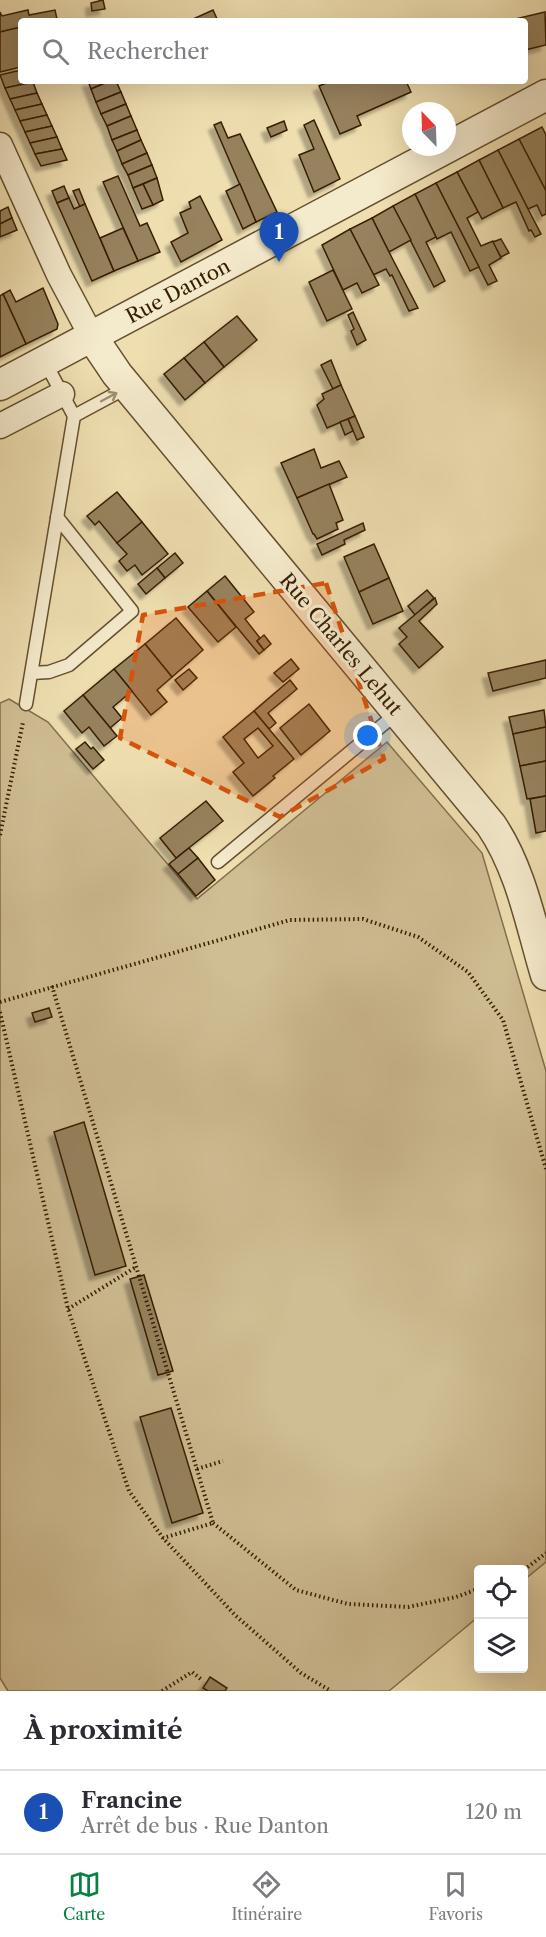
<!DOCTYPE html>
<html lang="fr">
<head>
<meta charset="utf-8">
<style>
	:root { --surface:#fff; --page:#f7f7f7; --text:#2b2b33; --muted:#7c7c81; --line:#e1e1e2; --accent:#0b8043 }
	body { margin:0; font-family:"Libre Caslon Text",serif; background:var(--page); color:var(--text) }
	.controls { position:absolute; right:18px; bottom:18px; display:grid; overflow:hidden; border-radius:6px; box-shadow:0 6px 24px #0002 }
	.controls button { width:54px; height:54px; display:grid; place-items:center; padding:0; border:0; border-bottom:2px solid var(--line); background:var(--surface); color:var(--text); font:30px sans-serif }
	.compass { position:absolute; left:402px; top:102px; width:54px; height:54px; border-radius:50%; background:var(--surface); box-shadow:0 6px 24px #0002; rotate:337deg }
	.you { position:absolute; left:368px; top:736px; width:21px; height:21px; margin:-15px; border:4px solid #fff; border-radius:50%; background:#1a73e8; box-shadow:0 0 0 9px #1a73e833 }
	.badge { display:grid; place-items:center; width:39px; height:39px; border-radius:50%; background:var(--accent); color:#fff; font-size:20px; font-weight:700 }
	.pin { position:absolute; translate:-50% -50px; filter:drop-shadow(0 2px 3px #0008) }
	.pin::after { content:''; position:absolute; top:32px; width:21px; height:18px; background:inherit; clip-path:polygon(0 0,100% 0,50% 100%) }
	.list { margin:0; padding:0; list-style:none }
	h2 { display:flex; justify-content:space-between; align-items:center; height:78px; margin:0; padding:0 24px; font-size:26px }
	h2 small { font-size:20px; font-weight:400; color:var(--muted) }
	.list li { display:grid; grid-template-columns:39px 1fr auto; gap:18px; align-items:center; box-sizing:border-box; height:84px; padding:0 24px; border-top:2px solid var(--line) }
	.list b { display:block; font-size:22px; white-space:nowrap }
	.list p { margin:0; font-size:20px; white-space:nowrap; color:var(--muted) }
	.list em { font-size:20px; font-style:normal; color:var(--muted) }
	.icon { flex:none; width:33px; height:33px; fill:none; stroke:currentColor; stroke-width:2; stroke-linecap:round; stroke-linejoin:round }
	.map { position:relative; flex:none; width:546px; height:1691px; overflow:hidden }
	.search { position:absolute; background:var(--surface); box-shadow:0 6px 24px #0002; left:18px; right:18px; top:18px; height:66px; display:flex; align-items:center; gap:15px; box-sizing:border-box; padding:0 21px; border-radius:6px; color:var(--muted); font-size:22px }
	.sheet { height:162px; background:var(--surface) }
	nav { display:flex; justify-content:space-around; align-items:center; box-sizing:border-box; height:84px; border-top:2px solid var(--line); background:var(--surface); font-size:16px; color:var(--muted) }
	nav a { display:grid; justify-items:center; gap:3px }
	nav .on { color:var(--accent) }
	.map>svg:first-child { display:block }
	.green { fill:#cfbd93; stroke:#836e4b; stroke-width:1.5 }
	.building { fill:#96825d; stroke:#371e03; stroke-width:1.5; fill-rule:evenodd; filter:url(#shadow) }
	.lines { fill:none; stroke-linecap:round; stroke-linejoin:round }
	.service-casing { stroke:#654e2e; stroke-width:15 }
	.minor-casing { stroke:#654e2e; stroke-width:27 }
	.tertiary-casing { stroke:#654e2e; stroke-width:33 }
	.path { stroke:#371e03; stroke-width:4; stroke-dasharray:1.5 3; stroke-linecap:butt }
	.service { stroke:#f4eacc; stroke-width:12 }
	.minor { stroke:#f4eacc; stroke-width:24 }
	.tertiary { stroke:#f4eacc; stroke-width:30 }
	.oneway { stroke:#9f8e72 }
	.marked { fill:#d6530b; fill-opacity:0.2; stroke:#d6530b; stroke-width:4.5; stroke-dasharray:12 8; stroke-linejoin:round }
	.labels { text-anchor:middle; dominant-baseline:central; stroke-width:6; stroke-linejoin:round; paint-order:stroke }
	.street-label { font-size:20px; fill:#371e03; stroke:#f4eacc }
</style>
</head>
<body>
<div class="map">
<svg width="546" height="1691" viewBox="0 0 546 1691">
	<defs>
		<filter id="shadow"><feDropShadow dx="-5.5" dy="5.5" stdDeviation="1.5" flood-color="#0004"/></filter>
	</defs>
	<rect width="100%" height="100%" fill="#eedeb0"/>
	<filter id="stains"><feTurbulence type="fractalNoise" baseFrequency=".00333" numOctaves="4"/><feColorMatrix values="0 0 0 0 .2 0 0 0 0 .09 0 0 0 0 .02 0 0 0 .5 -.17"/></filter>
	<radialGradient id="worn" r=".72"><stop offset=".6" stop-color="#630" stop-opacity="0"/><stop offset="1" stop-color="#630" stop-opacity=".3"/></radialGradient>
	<path class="green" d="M9,699L48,722L197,899L387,742L482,853L546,1071V1562L524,1580V1570H478V1617L389,1691H8L0,1678V703Z"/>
	<g class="building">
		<path d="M103,0L105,9L92,11L91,3Z"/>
		<path d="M28,10L29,15L55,10L57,19L48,21H21V27L0,32V12L2,16Z"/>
		<path d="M213,10L218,21H188L191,20Z"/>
		<path d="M545,12L546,45L525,50V21H515V19Z"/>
		<path d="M21,27V42H19L21,47V67L0,72V32Z"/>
		<path d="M21,70V81L33,82L5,88L0,75Z"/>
		<path d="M88,81H110L91,89Z"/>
		<path d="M110,81H116L121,92L96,102L91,89Z"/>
		<path d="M331,81H406L411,92L357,116L361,125L340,134L319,86Z"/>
		<path d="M33,82L37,93L10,99L5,88Z"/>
		<path d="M121,92L126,104L101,114L96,102Z"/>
		<path d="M37,93L42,104L15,110L10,99Z"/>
		<path d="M42,104L47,115L20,121L15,110Z"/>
		<path d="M126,104L131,116L107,126L101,114Z"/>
		<path d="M47,115L52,126L25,132L20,121Z"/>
		<path d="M131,116L137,130L112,140L107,126Z"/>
		<path d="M314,120L340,179L314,192L299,155L314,149L304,125Z"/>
		<path d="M284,121L287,130L271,137L267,128Z"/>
		<path d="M221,122L228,138L240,134L277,212L256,222L214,125Z"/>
		<path d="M52,126L57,137L30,143L25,132Z"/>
		<path d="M542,127L546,135V191L519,139Z"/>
		<path d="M137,130L141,140L117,151L112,140Z"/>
		<path d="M57,137L62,149L35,154L30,143Z"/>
		<path d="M519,139L546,191V214L542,216L537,205L528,209L498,150Z"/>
		<path d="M141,140L147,153L122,164L117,151Z"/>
		<path d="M62,149L67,160L41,166L35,154Z"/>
		<path d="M498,150L528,209L541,234L535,237L531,230L529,231L516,202L503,208L479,160Z"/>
		<path d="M147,153L152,165L128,175L122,164Z"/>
		<path d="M479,160L503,208L482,219L457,172Z"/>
		<path d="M152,165L157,178L133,188L128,175Z"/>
		<path d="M457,172L478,212L467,218L481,246L493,241L501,258L489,265L497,281L488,285L436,183Z"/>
		<path d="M118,176L140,226L147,223L160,252L138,261L103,182Z"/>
		<path d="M157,178L163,200L153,205L143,184Z"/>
		<path d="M436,183L479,267L470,271L451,232L437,239L436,237L415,194Z"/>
		<path d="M143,184L153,205L142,209L133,188Z"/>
		<path d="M240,184L256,222L243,229L226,191Z"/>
		<path d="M64,186L69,198L57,203L52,191Z"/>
		<path d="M79,189L85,204L80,207L73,191Z"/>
		<path d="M415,194L436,237L426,242L445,281L434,287L393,206Z"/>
		<path d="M200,196L222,240L181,262L171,242L188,233L180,213L191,208L189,202Z"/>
		<path d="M69,198L74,209L85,204L114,271L92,281L57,203Z"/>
		<path d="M393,206L411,240L389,252L372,218Z"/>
		<path d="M8,207L12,218L0,224V211Z"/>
		<path d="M12,218L17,230L0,237V224Z"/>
		<path d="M372,218L389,252L418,308L409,311L392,275L390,276L386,269L373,275L350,229Z"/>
		<path d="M123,228L138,261L114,271L100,238Z"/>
		<path d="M350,229L379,285L362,293L357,283L343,290L322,245Z"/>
		<path d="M501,239L509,253L501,257L493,242Z"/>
		<path d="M333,270L352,309L327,321L309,282Z"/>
		<path d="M43,288L58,324L57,329L26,344L3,294L10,290L16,302Z"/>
		<path d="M3,294L26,344L0,357V296Z"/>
		<path d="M353,312L366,340L357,345L351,331L354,329L348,315Z"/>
		<path d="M237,316L257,340L224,367L204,342Z"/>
		<path d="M204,342L224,367L205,383L184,358Z"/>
		<path d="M184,358L205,383L185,400L164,374Z"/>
		<path d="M331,360L341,385L333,389L321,365Z"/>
		<path d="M341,385L355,416L327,428L317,405L324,399L322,394Z"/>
		<path d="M355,416L364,437L357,440L348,419Z"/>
		<path d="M348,419L353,431L345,435L340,422Z"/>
		<path d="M314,449L321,468L339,461L347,477L297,498L281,463Z"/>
		<path d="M329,484L343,520L336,523L338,529L317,539L314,534H313L297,498Z"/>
		<path d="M117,492L142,522L117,543L99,521L95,525L87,516Z"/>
		<path d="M142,522L168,554L142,575L135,565L127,571L119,561L127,554L117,543Z"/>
		<path d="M363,523L365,530L344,540L345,544L322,555L317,544Z"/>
		<path d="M374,544L389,578L359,592L344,557Z"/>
		<path d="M175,553L183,563L165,578L157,568Z"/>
		<path d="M157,568L165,578L146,594L138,584Z"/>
		<path d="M225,576L254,612L245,619L260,638L257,641L264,650L259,654L207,591Z"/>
		<path d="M389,578L403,611L373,624L359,592Z"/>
		<path d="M427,590L434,598L415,615L408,606Z"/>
		<path d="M207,591L236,627L218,642L188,607Z"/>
		<path d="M435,598L437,604L419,621L443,647L419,668L399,644L407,637L399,628Z"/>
		<path d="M176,618L203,650L172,677L145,644Z"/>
		<path d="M264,635L271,644L264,650L257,641Z"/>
		<path d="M145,644L172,677L157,690L167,702L151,715L114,669Z"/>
		<path d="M291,659L299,669L283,682L274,673Z"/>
		<path d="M546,660V678L493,691L488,673Z"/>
		<path d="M114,669L132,691L113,707L122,718L110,728L83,695Z"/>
		<path d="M189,669L197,678L183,690L175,680Z"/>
		<path d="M290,680L297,689L268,713L276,723L269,729L254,711Z"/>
		<path d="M83,695L117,736L104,746L89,727L82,733L64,711Z"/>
		<path d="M309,704L330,731L301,755L280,728Z"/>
		<path d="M544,710L546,727L513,734L509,717Z"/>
		<path d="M254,711L294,759L273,776L275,778L253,796L233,772L244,763L223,737ZM258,728L273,746L258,758L244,739Z"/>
		<path d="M546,727V761L520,766L513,734Z"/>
		<path d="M85,742L91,749L93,747L104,760L93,769L76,749Z"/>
		<path d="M546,761V796L527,799L520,766Z"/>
		<path d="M546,796V831L536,833L530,799Z"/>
		<path d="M206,801L223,821L176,858L160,838Z"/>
		<path d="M189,848L198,858L178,874L169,864Z"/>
		<path d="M198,858L215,880L196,896L178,874Z"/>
		<path d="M49,1008L52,1017L35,1022L32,1013Z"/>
		<path d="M84,1122L126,1266L95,1275L54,1132Z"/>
		<path d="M144,1275L173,1371L158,1375L130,1279Z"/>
		<path d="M171,1408L203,1513L172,1523L140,1417Z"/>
		<path d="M210,1677L227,1688L225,1691H208L203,1688Z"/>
	</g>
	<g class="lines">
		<g class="service-casing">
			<g id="service">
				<path d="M45,362L74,416L128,387"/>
				<path d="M32,673L49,672L69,665L132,611L57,517"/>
				<path d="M26,704L74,416"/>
				<path d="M218,862L397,713"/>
			</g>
		</g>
		<g class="minor-casing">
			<g id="minor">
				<path d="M0,145L59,275L92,337"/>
				<path d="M0,426L62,394"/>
			</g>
		</g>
		<g class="tertiary-casing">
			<g id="tertiary">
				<path d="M92,337L117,374L491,825C521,869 531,925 546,975"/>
				<path d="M0,385L546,95"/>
			</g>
		</g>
		<g class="path">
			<path d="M0,835L23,722"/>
			<path d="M52,986L213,1523L163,1538"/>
			<path d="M0,1002L290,920L363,919L418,937L468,972L503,1020L546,1169"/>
			<path d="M0,1012L68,1309L129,1491L163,1538L235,1615L301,1673L331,1691"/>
			<path d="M68,1309L136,1267"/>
			<path d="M197,1469L223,1461"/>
			<path d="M213,1523L296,1590L348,1604L408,1607L456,1597L478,1589"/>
			<path d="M524,1570L546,1553"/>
			<path d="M162,1691L192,1672L202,1680"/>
		</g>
		<use href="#service" class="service"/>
		<use href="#minor" class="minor"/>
		<use href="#tertiary" class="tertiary"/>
	</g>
	<defs><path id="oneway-shaft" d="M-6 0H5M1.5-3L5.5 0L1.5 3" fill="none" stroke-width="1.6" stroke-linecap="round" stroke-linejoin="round" transform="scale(1.5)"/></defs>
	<use class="oneway" href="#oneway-shaft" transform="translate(109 397) rotate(-28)"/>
	<path class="marked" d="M326,583L384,759L280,817L120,738L143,615Z"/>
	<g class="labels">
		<g class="street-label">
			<text transform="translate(178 291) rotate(-28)">Rue Danton</text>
			<text transform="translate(341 644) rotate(50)">Rue Charles Lehut</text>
		</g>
	</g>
	<rect width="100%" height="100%" filter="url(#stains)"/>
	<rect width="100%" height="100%" fill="url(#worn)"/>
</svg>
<div class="controls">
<button><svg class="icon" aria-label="locate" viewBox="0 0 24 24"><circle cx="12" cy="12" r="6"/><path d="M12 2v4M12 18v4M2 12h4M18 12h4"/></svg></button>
<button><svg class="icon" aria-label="layers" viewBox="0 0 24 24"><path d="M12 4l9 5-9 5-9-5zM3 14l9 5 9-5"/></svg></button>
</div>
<svg class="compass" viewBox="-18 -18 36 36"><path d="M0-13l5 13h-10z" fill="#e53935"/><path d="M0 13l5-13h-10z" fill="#7c7c81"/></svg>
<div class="you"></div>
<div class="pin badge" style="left:279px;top:262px;background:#1a4fb4">1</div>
<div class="search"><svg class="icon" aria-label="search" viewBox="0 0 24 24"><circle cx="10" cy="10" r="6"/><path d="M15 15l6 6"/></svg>Rechercher</div>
</div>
<section class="sheet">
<h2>À proximité<small></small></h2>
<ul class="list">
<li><span class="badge" style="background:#1a4fb4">1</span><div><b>Francine</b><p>Arrêt de bus · Rue Danton</p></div><em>120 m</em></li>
</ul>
</section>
<nav>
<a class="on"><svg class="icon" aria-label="map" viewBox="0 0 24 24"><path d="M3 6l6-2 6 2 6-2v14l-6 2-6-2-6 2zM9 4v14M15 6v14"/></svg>Carte</a>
<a><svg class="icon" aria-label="directions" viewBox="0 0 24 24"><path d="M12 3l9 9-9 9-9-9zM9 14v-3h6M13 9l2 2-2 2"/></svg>Itinéraire</a>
<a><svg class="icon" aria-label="saved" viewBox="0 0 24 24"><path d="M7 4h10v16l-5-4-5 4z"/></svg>Favoris</a>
</nav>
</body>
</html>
